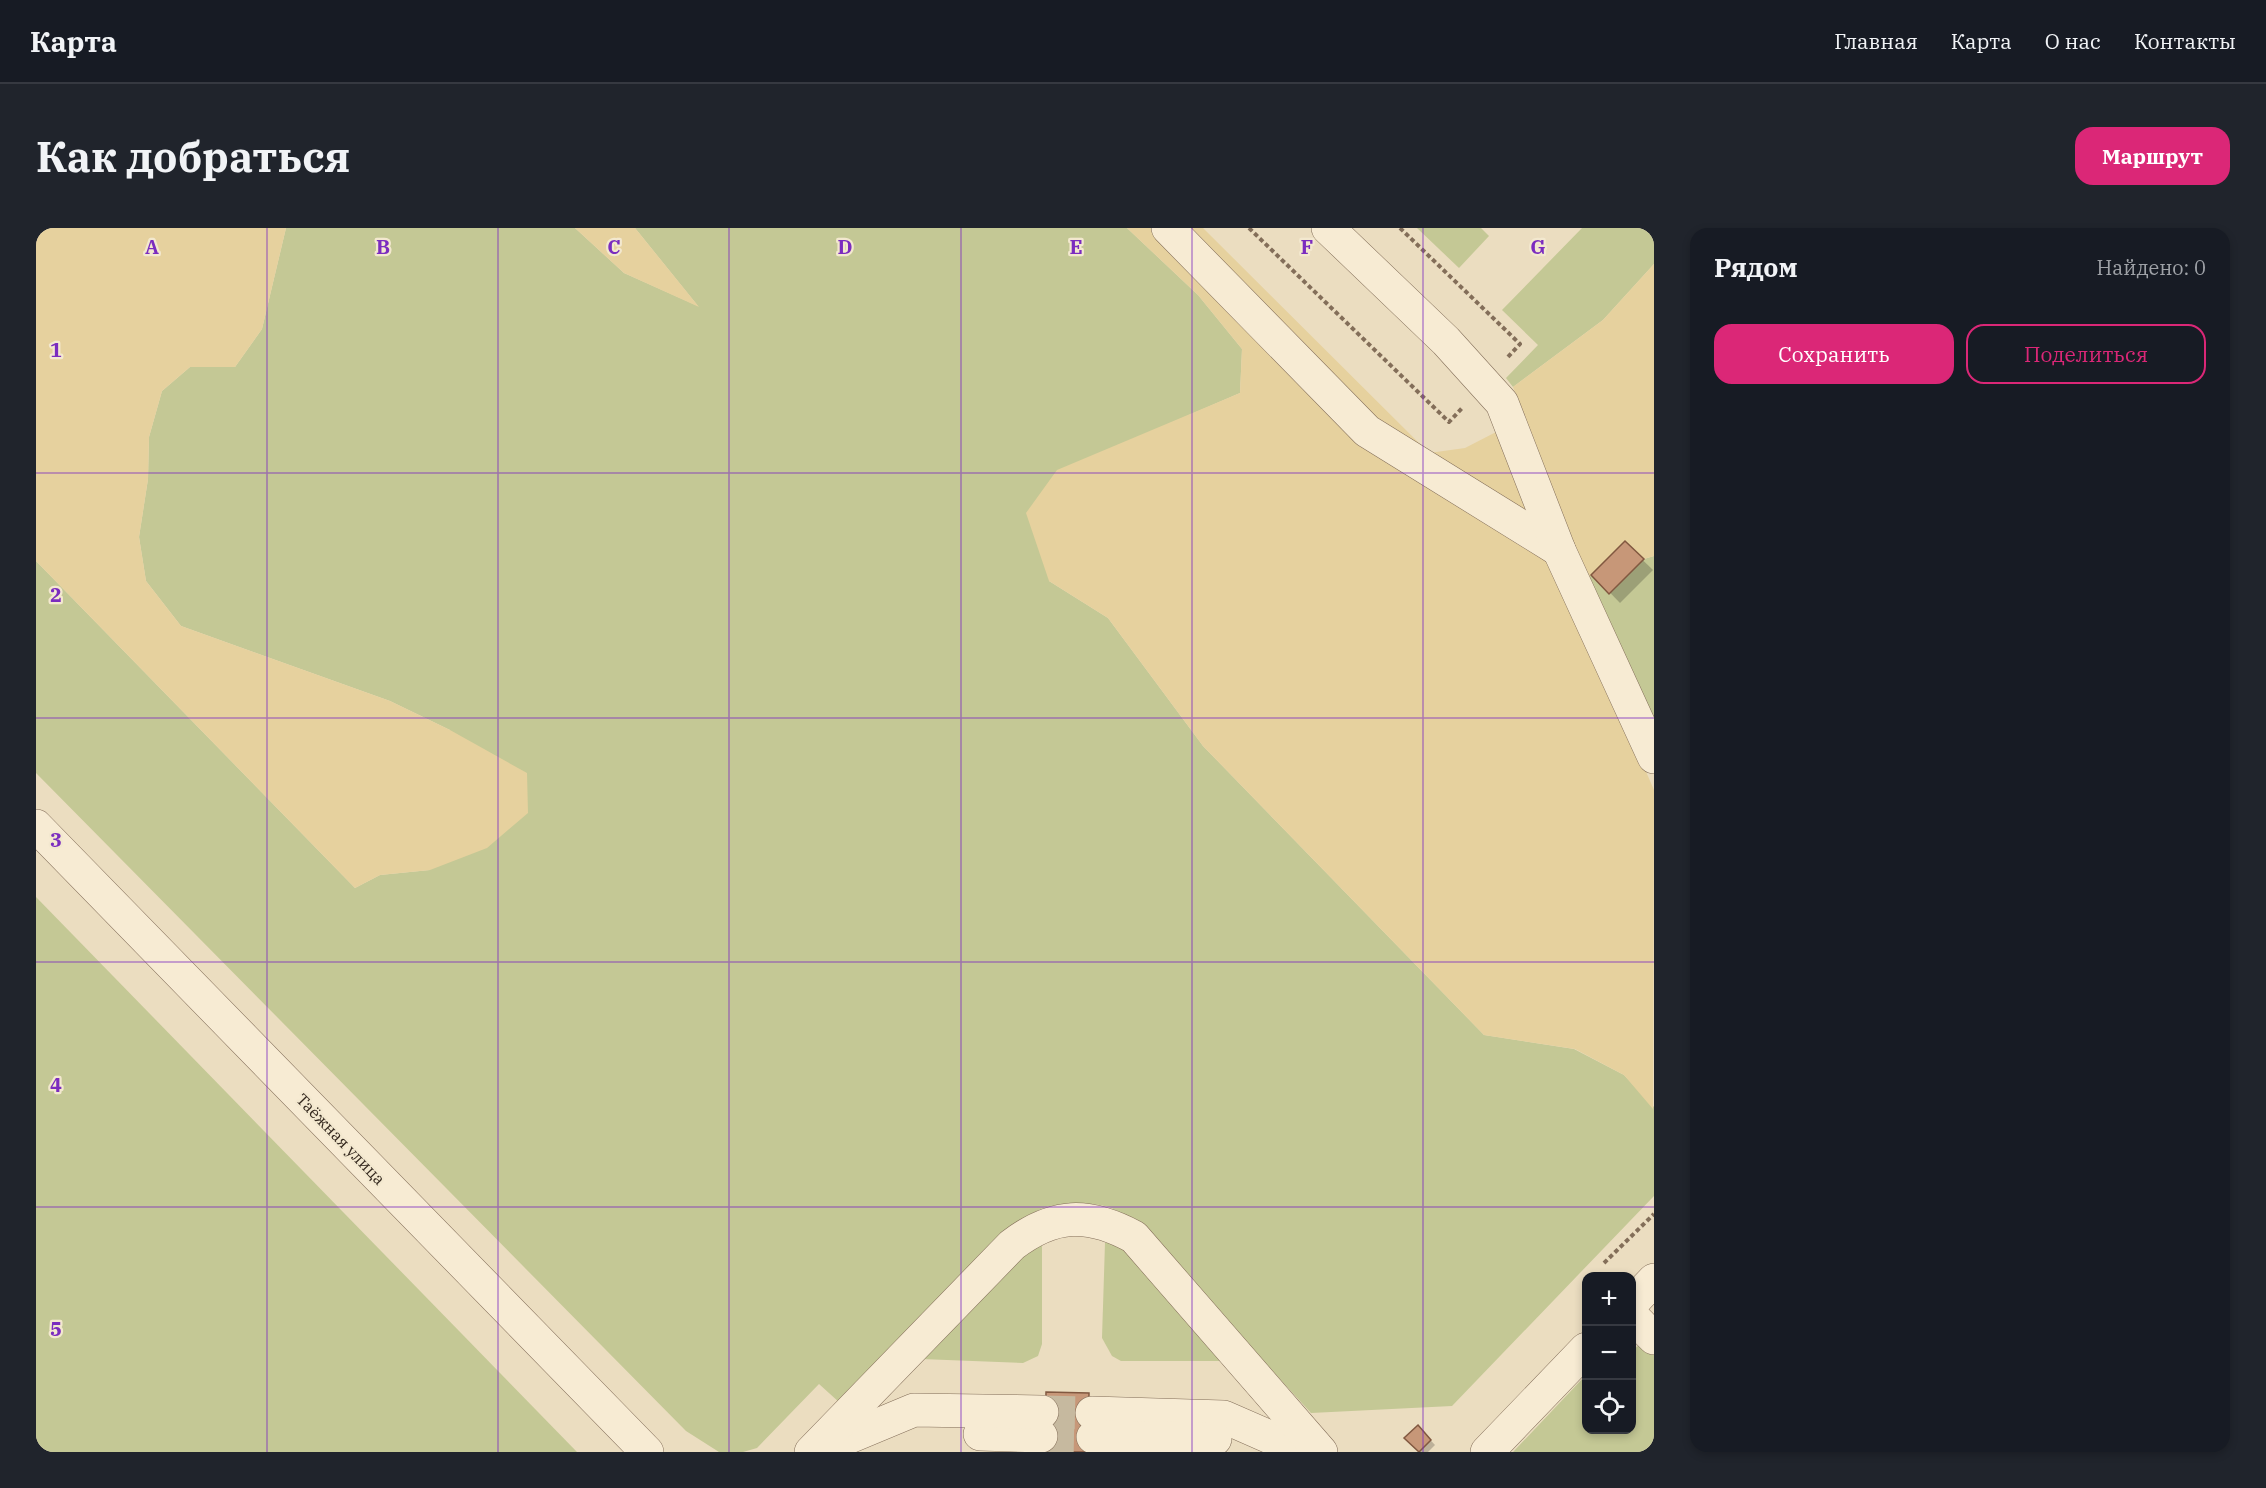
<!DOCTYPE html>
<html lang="ru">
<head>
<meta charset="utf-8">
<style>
	:root { --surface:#171b24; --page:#20242c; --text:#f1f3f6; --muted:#9ea1a6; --line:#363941; --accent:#db2777 }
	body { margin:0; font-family:"IBM Plex Serif",serif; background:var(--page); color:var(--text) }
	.controls { position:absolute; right:18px; bottom:18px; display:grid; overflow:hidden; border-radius:12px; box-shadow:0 3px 9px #0003 }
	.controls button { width:54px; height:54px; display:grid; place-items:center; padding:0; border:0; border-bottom:2px solid var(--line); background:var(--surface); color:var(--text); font:30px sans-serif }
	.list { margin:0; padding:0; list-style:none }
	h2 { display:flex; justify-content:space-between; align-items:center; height:78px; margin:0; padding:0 24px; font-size:26px }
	h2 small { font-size:20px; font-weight:400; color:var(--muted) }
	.actions { display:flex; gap:12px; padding:18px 24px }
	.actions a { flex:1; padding:14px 0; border:2px solid var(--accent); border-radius:18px; text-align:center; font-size:21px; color:var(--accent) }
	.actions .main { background:var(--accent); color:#fff }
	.icon { flex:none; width:33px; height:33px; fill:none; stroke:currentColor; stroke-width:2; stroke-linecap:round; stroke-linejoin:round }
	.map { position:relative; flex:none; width:1618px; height:1224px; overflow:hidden; border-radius:18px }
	header { display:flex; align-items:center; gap:36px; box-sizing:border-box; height:84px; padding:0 30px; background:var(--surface); border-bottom:2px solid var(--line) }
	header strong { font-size:28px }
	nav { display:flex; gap:33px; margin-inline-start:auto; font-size:21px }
	.intro { display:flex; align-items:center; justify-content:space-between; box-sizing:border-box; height:144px; padding:0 36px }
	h1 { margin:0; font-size:42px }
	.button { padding:15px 27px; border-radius:18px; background:var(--accent); color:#fff; font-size:21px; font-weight:700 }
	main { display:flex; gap:36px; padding:0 36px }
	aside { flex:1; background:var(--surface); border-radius:18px; box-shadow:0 3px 9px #0003 }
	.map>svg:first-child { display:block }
	.green { fill:#c4c895 }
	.sand { fill:#e6d19e }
	.shadow { fill:#0003 }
	.building { fill:#c79778; stroke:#815840; stroke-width:1.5 }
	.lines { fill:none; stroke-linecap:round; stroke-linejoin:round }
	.minor-tunnel { stroke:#c6b99f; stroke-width:33; stroke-dasharray:33 16; stroke-linecap:butt }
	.minor-casing { stroke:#836e59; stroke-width:34 }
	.path { stroke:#836e59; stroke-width:4; stroke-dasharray:4.5 3; stroke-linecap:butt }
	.minor { stroke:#f7ebd3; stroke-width:33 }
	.grid { fill:none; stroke:#7b2cbf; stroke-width:1.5; stroke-opacity:0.55 }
	.labels { text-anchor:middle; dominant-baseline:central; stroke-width:4.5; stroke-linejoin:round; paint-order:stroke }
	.street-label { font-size:16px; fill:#33271d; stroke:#f3e8cf }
	.grid-label { font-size:20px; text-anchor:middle; font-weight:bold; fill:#7b2cbf; stroke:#f3e8cf; stroke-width:4.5; stroke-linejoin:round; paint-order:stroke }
</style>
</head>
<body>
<header>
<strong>Карта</strong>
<nav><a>Главная</a><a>Карта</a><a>О нас</a><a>Контакты</a></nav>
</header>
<div class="intro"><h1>Как добраться</h1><a class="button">Маршрут</a></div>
<main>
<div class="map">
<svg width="1618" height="1224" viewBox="0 0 1618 1224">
	<rect width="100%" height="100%" fill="#ebddc0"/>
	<g class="green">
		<path d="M250,0H539L588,45L662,78L599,0H1091L1162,67L1206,121L1204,165L1116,203L1013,353L1072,390L1167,518L1448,807L1538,821L1588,847L1618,879V968L1416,1178L1275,1185L1108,1003C1083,982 1076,975 1042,976C1006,976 1000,981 972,1004L804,1175L783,1156L721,1220L707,1224H683L650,1203L0,545V333L319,660L344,647L394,642L414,502L354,473L145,398L110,353L103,309L112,251L113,209L126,163L154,139H199L226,101Z"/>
		<path d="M1381,0H1445L1453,8L1423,40Z"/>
		<path d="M1546,0H1618V36L1567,92L1477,159L1470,150L1502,117L1466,82Z"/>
		<path d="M1618,328V498L1548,354L1555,347L1573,365L1608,331Z"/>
		<path d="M0,669L541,1224H0Z"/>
		<path d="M1079,1011L1190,1133H1085L1076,1128L1066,1110L1069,1015Z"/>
		<path d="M1006,1016V1116L1002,1128L987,1135L885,1131L996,1018Z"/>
		<path d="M1603,1117L1618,1123V1224H1477L1550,1147V1202H1596V1123Z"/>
	</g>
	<g class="sand">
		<path d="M0,0H250L226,101L199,139H154L126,163L113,209L112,251L103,309L110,353L145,398L354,473L414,502L491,545L492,585L451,620L394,642L344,647L319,660L0,333Z"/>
		<path d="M539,0H599L663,79L588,45Z"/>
		<path d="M1091,0H1167L1393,225L1429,220L1462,203L1618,562L1617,881L1588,847L1539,821L1448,807L1167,518L1072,390L1013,353L990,285L1021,242L1204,165L1206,121L1162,67Z"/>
		<path d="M1618,36V328L1608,331L1589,313L1548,354L1477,159L1567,92Z"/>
	</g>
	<g class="shadow">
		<path d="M1589,315L1617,342L1584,375L1557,347Z"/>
		<path d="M1382,1199L1399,1217L1392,1224H1384L1371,1210Z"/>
	</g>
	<g class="building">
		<path d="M1589,313L1608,331L1573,366L1555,347Z"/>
		<path d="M1010,1164L1053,1165L1052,1224H1009Z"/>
		<path d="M1382,1197L1395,1212L1383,1224L1368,1210Z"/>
	</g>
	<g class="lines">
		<g class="minor-tunnel">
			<path d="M1006,1184L1056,1185"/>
			<path d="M1005,1208L1057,1209"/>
		</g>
		<g class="minor-casing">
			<g id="minor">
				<path d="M1132,0L1331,203L1523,322"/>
				<path d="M1292,0L1410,113L1466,175L1523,322L1618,529"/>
				<path d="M0,598L611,1224"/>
				<path d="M1596,1075L1618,1052"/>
				<path d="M1596,1088L1618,1110"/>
				<path d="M1056,1185L1188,1189L1268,1224"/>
				<path d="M944,1206L1005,1208"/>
				<path d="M1057,1209L1179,1211"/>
				<path d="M787,1220L878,1182L1006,1184"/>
				<path d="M775,1224L976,1017C1018,985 1052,984 1098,1009L1285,1224"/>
				<path d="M1451,1224L1550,1121"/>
			</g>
		</g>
		<g class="path">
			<path d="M1213,0L1413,194L1427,179"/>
			<path d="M1364,0L1484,116L1470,131"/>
			<path d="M1568,1035L1618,986"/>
		</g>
		<use href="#minor" class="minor"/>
	</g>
	<path class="grid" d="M231,0V1224M462,0V1224M693,0V1224M925,0V1224M1156,0V1224M1387,0V1224M0,245H1618M0,490H1618M0,734H1618M0,979H1618"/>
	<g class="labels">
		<g class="street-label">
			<text transform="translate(305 911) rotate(46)">Таёжная улица</text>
		</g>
	</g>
	<g class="grid-label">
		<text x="116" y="26">A</text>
		<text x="347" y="26">B</text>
		<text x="578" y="26">C</text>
		<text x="809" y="26">D</text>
		<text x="1040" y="26">E</text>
		<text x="1271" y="26">F</text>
		<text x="1502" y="26">G</text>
		<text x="20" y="129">1</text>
		<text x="20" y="374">2</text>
		<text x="20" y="619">3</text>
		<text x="20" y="864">4</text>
		<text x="20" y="1108">5</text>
	</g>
</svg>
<div class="controls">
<button>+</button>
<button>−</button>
<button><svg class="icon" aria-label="locate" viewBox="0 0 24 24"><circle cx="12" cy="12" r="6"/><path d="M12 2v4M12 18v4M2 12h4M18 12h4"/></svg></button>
</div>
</div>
<aside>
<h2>Рядом<small>Найдено: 0</small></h2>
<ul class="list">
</ul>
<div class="actions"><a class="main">Сохранить</a><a>Поделиться</a></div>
</aside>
</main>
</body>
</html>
